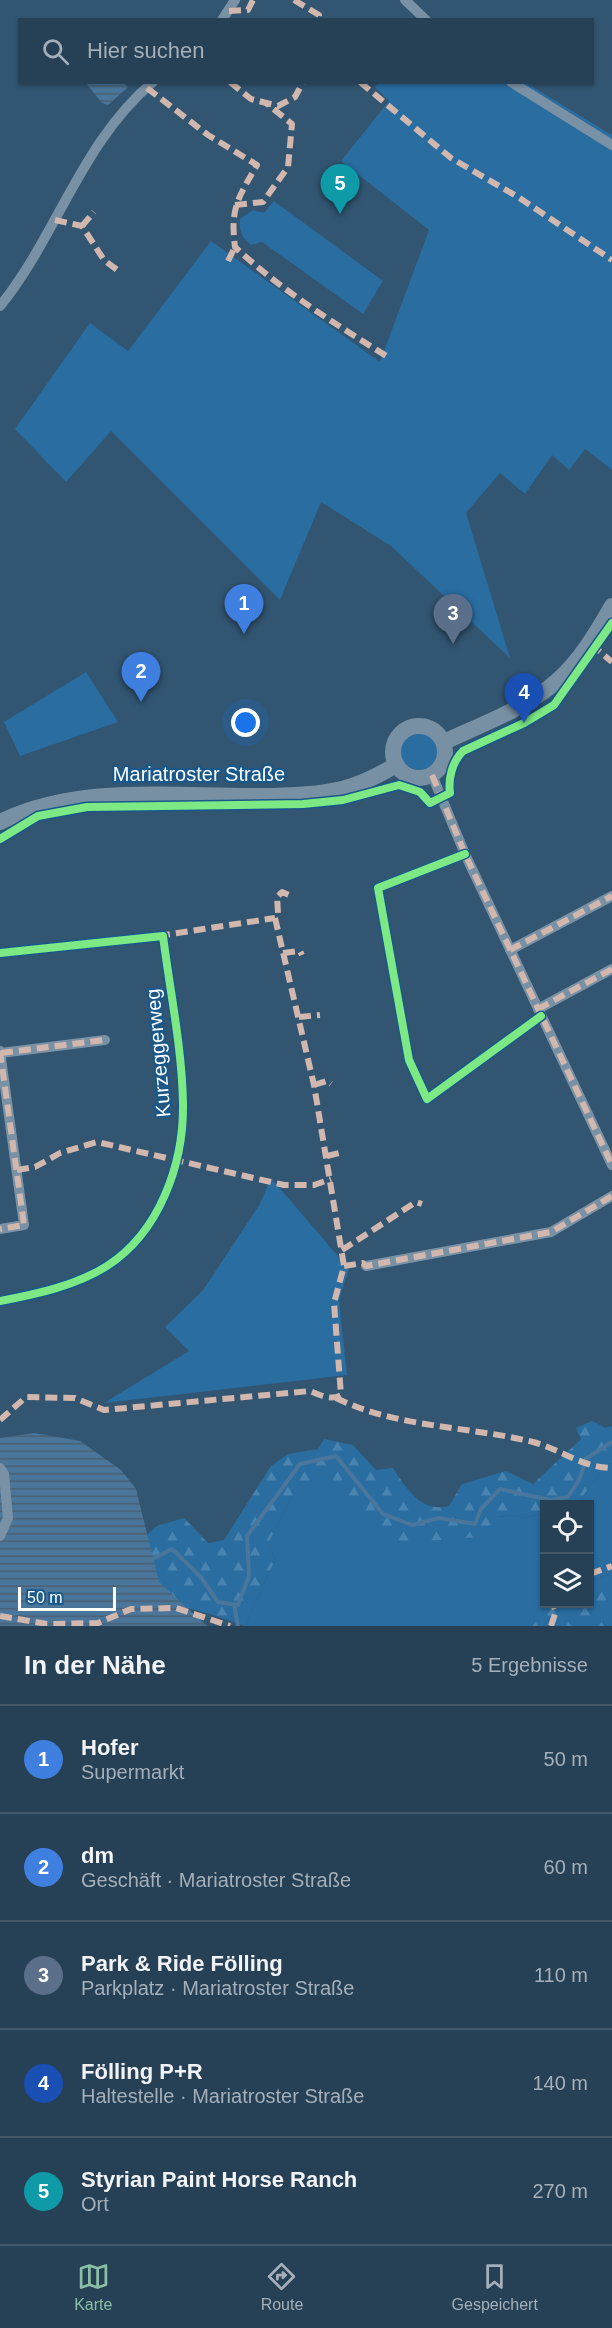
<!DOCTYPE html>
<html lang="de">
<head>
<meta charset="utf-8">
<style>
	:root { --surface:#264055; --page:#2e475b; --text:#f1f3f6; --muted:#a4afb9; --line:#42596c; --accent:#8abfa5 }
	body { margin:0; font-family:Helvetica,sans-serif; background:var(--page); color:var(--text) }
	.controls { position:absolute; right:18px; bottom:18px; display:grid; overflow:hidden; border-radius:0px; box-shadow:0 2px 4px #0004 }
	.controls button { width:54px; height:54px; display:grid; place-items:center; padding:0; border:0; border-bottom:2px solid var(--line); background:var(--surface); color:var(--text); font:30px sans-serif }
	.scale { position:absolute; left:18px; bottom:15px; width:98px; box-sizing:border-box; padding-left:6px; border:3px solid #fff; border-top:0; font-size:16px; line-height:21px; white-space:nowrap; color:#fff; -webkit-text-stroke:4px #18588b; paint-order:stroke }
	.you { position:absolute; left:246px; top:723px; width:21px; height:21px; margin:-15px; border:4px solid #fff; border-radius:50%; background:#1a73e8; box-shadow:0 0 0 9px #1a73e833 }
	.badge { display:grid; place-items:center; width:39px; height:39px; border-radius:50%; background:var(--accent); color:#fff; font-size:20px; font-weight:700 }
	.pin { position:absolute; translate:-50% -50px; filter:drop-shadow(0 2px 3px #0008) }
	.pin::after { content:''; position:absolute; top:32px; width:21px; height:18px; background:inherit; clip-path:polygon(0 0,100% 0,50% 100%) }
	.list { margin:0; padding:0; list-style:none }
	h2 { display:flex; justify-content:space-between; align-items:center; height:78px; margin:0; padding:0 24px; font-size:26px }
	h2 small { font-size:20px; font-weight:400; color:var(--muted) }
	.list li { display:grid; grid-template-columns:39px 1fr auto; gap:18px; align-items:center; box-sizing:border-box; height:108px; padding:0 24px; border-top:2px solid var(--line) }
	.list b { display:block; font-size:22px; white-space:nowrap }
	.list p { margin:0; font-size:20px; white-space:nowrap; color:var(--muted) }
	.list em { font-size:20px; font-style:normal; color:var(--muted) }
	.icon { flex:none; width:33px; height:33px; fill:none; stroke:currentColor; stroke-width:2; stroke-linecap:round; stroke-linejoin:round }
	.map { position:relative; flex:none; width:612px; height:1626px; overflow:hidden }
	.search { position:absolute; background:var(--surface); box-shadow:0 2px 4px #0004; left:18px; right:18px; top:18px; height:66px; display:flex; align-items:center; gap:15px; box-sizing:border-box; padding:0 21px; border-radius:0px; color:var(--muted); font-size:22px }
	.sheet { height:618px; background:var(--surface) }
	nav { display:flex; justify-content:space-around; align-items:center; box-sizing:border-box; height:84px; border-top:2px solid var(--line); background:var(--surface); font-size:16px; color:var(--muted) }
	nav a { display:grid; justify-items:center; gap:3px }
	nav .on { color:var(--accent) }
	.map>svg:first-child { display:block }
	.green { fill:#296da1 }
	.forest { fill:url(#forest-firs) }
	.water { fill:url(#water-rules) }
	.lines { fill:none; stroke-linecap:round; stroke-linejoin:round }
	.stream { stroke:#4a769b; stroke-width:4 }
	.street { stroke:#7991a5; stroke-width:10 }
	.primary { stroke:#7890a3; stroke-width:16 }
	.quiet { stroke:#d1b7ad; stroke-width:6; stroke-dasharray:12 6; stroke-linecap:butt }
	.cycleway-casing { stroke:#18588b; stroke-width:11 }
	.cycleway { stroke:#7ce984; stroke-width:8 }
	.labels { text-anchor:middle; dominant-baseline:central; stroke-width:4.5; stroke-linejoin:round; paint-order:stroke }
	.street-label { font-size:20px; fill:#fff; stroke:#18588b }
</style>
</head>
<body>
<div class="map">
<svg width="612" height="1626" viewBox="0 0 612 1626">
	<defs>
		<pattern id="forest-firs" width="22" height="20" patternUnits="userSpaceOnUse" patternTransform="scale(1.5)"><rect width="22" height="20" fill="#296da1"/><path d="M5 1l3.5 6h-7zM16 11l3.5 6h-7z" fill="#4983af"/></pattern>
		<pattern id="water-rules" width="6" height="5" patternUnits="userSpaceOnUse" patternTransform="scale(1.5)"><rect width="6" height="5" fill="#4a769b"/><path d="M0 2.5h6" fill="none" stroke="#4b5f70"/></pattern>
	</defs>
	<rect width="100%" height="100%" fill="#325571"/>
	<g class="green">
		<path d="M378,83H526L612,135V470L585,449L569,470L552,455L525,494L500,473L466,513L510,658L391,546L321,502L280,600L111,431L66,482L15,429L90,323L128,351L211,241L380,362L429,230L341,161L389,101L375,87Z"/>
		<path d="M274,201L383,281L363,314L262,242L251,245C241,237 239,231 240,219L253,210L264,213Z"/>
		<path d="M86,672L118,722L20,756L4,722Z"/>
		<circle cx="419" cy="751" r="19"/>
		<path d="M271,1178L349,1269L339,1300L347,1375L104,1403L189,1351L165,1327L203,1290L260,1204Z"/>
		<path d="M612,1463V1573L590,1582V1504H577L604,1468Z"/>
		<path d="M332,1477L389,1544L498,1517L511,1515L524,1518L544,1513V1599L540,1601L532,1626H245L275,1560L269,1542L298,1484Z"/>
	</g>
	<g class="forest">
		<path d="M592,1421L606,1428L612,1426V1463L604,1468L577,1504H544V1513L524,1518L511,1515L498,1517L479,1537L388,1544L332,1478L298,1484L269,1542L275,1560L245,1626C167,1596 82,1589 0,1576L125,1554L157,1526L184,1518L208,1543L224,1540L271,1466L288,1454L318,1449L324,1439L353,1445L376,1470L393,1468C407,1489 421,1513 449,1506L462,1484L506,1471L533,1484L581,1439L576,1428Z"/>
		<path d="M612,1573V1626H532L540,1600L544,1599V1604H590V1582Z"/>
	</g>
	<g class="water">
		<path d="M86,83H123L128,87L108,105L102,103Z"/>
		<path d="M34,1433L80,1441L121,1470L136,1489L159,1582L207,1626H0V1438Z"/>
	</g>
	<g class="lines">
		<g class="stream">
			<path d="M151,1560L172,1549L200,1576L218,1602L238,1605L249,1576L247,1536L300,1464L336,1456L383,1514L412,1525L439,1518L475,1524L481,1509L500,1489L550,1500L568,1497L579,1480L587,1458L612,1442"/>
			<path d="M234,1604L238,1626"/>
		</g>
		<g class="street">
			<path d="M405,0L426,20"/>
			<path d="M222,20L235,0"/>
			<path d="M511,82L612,145"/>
			<path d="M0,306C57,236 82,141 153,82"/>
			<path d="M432,775L465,854L612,1165"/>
			<path d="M465,854L378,888L409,1060L427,1099L541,1016"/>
			<path d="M510,950L612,896"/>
			<path d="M0,953L163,936C170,991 182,1048 183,1103C184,1163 160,1232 107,1266C75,1286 37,1294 0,1301"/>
			<path d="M538,1009L612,969"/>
			<path d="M0,1051L24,1225L0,1229"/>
			<path d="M1,1053L105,1040"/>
			<path d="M366,1266L551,1232L612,1196"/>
			<path d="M0,1468L4,1474L8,1518L0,1536"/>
		</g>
		<g class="primary">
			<circle cx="419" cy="752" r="26"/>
			<path d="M444,742C482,724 525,709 557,681C580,661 597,632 612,606"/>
			<path d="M0,822C80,783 174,797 260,796C287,796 316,795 342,789C362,784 379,775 396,765"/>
		</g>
		<g class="quiet">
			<path d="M294,0L319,15L318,20"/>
			<path d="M229,11L248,10L253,0"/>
			<path d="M230,82L251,99L278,106L295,97L303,82"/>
			<path d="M360,82L451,158L518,197L612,260"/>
			<path d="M147,88L208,135L257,165C238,198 230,208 235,247C281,290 335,324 388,357"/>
			<path d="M235,205L263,202L288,167L292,124L266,103"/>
			<path d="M55,220L82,226L104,260L120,272"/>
			<path d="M82,226L94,212"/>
			<path d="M228,261L235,247"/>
			<path d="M591,644L612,662"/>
			<path d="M432,775L465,854L612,1165"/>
			<path d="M158,936L275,918"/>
			<path d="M510,950L612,896"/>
			<path d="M283,953L300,951L302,955"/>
			<path d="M538,1009L612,969"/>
			<path d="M299,1017L320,1015"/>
			<path d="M0,1051L24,1225L0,1229"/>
			<path d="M1,1053L105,1040"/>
			<path d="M314,1085L327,1081L331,1084"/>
			<path d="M327,1156L339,1153"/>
			<path d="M17,1170L35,1167L60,1153L97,1142L284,1185H314L331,1179"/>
			<path d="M342,1250L416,1202L422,1204"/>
			<path d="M344,1266L363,1263L366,1266L551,1232L612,1196"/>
			<path d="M336,1398C397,1428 468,1426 533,1442C560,1449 583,1468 612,1468"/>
			<path d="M0,1420L26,1397L75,1398L104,1410L310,1391C320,1395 331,1401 341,1395L334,1303L344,1266L314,1085L275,918L278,913L277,897L282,892L289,895"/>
			<path d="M590,1574L612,1566"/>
			<path d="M0,1616L47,1624L98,1623L131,1609L176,1608L230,1626"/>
			<path d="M551,1626L556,1611L553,1604"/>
		</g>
		<g class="cycleway-casing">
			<g id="cycleway">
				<path d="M0,839L38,816L87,807L303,804L343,800L399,785L420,792L430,803L450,793C448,779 452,762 463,751L524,723L554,705L612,623"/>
				<path d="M465,854L378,888L409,1060L427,1099L541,1016"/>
				<path d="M0,953L163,936C170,991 182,1048 183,1103C184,1163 160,1232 107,1266C75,1286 37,1294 0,1301"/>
			</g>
		</g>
		<use href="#cycleway" class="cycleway"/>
	</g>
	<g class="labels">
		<g class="street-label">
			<text x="199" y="774">Mariatroster Straße</text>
			<text transform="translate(158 1053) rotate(-95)">Kurzeggerweg</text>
		</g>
	</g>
</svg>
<div class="controls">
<button><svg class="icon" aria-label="locate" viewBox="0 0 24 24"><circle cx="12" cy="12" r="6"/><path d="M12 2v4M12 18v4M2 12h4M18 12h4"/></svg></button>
<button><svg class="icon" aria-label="layers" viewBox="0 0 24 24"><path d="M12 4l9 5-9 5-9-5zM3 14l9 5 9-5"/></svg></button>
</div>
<div class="scale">50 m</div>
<div class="you"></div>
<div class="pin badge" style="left:244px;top:634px;background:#3f7fe0">1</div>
<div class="pin badge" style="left:141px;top:702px;background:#3f7fe0">2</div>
<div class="pin badge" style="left:453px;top:644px;background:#5c6f8a">3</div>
<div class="pin badge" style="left:524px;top:723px;background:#1a4fb4">4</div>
<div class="pin badge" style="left:340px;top:214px;background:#0f9aa8">5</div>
<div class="search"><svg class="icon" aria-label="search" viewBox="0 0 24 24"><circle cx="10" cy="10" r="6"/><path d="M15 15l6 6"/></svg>Hier suchen</div>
</div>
<section class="sheet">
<h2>In der Nähe<small>5 Ergebnisse</small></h2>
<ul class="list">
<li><span class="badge" style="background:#3f7fe0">1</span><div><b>Hofer</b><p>Supermarkt</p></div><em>50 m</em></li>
<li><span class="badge" style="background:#3f7fe0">2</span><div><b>dm</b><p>Geschäft · Mariatroster Straße</p></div><em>60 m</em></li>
<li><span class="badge" style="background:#5c6f8a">3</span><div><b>Park &amp; Ride Fölling</b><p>Parkplatz · Mariatroster Straße</p></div><em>110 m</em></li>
<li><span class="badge" style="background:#1a4fb4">4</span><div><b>Fölling P+R</b><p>Haltestelle · Mariatroster Straße</p></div><em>140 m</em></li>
<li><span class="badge" style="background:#0f9aa8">5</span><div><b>Styrian Paint Horse Ranch</b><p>Ort</p></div><em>270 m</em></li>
</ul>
</section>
<nav>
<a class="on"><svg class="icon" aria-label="map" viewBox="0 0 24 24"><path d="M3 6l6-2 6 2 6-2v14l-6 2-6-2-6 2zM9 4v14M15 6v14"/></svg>Karte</a>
<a><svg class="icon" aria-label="directions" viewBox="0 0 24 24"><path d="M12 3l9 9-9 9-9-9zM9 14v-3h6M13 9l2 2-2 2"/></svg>Route</a>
<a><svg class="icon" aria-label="saved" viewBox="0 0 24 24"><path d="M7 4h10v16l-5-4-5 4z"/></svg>Gespeichert</a>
</nav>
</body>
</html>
